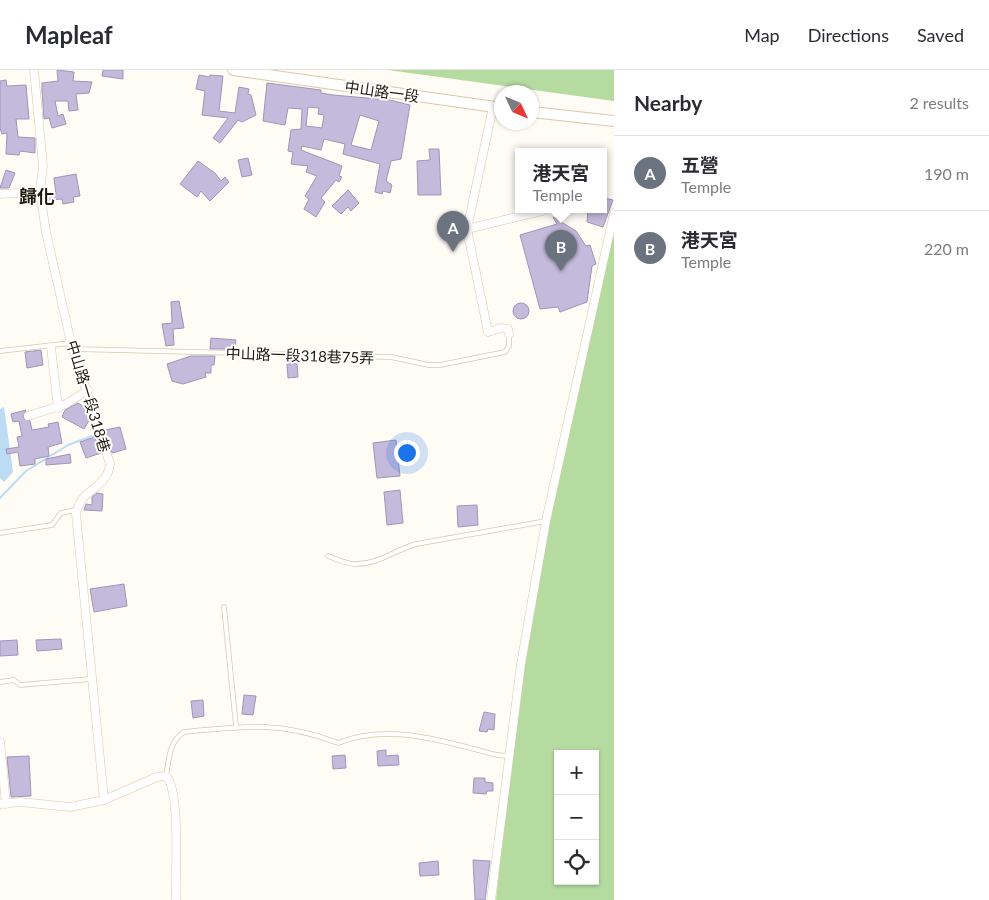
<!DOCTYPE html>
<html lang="en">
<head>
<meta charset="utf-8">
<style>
	:root { --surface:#fff; --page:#f7f7f7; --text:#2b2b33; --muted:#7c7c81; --line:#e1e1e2; --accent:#6f2fa4 }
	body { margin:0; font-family:Lato,"Noto Sans TC",sans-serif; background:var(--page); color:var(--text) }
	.controls { position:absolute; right:15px; bottom:15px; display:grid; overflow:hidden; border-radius:0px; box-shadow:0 1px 4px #0004 }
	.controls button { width:45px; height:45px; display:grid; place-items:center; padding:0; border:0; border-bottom:1px solid var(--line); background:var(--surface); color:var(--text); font:25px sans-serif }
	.compass { position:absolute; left:494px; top:15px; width:45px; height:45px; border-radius:50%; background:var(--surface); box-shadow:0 1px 4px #0004; rotate:134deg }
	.you { position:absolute; left:406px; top:382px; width:18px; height:18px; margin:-12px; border:4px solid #fff; border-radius:50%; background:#1a73e8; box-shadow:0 0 0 8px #1a73e833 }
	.badge { display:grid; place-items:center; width:32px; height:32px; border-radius:50%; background:var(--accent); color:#fff; font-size:16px; font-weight:700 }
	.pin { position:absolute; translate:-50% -41px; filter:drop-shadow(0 1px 2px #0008) }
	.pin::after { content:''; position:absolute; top:26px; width:18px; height:15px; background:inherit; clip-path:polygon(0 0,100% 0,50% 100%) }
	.popup { position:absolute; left:515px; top:78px; width:92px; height:65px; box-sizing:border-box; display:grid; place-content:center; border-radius:0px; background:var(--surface); filter:drop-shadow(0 1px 4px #0005); font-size:16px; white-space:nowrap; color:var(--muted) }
	.popup b { font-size:19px; color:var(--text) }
	.popup::after { content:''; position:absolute; left:50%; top:100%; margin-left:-10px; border:10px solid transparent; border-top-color:var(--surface) }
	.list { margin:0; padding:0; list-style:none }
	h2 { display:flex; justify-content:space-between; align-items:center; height:65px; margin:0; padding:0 20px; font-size:21px }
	h2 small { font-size:16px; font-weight:400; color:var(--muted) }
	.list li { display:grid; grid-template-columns:32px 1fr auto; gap:15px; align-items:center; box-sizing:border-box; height:75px; padding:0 20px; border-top:1px solid var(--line) }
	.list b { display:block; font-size:19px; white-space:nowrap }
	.list p { margin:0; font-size:16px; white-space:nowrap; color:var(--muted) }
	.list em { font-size:16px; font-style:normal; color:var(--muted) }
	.icon { flex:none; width:28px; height:28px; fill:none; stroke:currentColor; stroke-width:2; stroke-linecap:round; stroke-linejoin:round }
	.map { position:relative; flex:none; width:614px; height:830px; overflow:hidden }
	header { display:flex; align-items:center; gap:30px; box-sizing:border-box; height:70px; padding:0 25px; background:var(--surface); border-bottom:1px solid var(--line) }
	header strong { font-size:24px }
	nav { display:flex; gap:28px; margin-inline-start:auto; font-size:18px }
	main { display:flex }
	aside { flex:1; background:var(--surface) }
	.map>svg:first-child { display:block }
	.green { fill:#b6dba0; fill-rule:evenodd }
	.water { fill:#bcdcf5 }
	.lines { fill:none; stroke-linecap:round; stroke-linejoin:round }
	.stream { stroke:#bcdcf5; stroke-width:2 }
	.building { fill:#c4badc; stroke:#9f96b7; fill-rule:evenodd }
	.lane-casing { stroke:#dac8a8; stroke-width:5.5 }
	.street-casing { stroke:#dac8a8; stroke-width:9 }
	.secondary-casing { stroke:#dac8a8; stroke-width:12 }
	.lane { stroke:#fff; stroke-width:4 }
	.street { stroke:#fff; stroke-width:8 }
	.secondary { stroke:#fff; stroke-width:10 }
	.labels { text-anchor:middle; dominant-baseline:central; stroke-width:4; stroke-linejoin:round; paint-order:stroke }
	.street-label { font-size:15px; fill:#1f190c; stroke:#fff }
	.quarter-label { font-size:18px; font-weight:bold; fill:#1f190c; stroke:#fff }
</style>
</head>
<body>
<header>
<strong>Mapleaf</strong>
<nav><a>Map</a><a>Directions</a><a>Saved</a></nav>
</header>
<main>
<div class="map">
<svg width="614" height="830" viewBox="0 0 614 830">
	<rect width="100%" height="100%" fill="#fffbf5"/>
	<g class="green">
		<path d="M388,0H614V31Z"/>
		<path d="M609,166L614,167V830H496L521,594ZM558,684H595V811H558Z"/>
	</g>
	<path class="water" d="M4,337L13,402L4,412L0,408V339Z"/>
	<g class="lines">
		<path class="stream" d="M0,428L26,401L68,375L95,365"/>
	</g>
	<g class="building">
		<path d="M57,0L74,2L73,11L92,12L89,23L76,24L78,40L69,41L68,31H55L58,46L63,44L66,54L52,58L49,48L44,49L42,21V13L58,11Z"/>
		<path d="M103,0H123V9L102,6Z"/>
		<path d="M199,5L210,7V5L223,6L219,41L235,43L239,17L249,19L248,24L251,25L256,45L242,52L238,50L220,73L213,68L228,48L202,45L205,21L196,19Z"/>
		<path d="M6,10L7,16L26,15L29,49H16L18,67L35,68V83L20,81L19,85L6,84L7,63L2,64L0,58V11Z"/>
		<path d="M267,13L321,20V23L333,25L390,30L410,35L401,89L391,91L386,111L392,115L390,123L383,121L382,124L375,122L380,94L343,84L345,74L324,69L321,80L302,76L301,80L342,96L339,106L342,107L339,112L336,110L321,128L325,132L316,147L304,139L309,129L305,126L317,106L306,102L308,96L291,94L293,82L288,81L291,60L301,59L302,39L288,38L285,55L263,51ZM308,37L319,38L318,44L324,45L322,58L306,56ZM360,45L379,51L371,80L351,75Z"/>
		<path d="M429,79H439L441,125H418L417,91L430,90Z"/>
		<path d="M248,88L252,105L242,107L238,90Z"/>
		<path d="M198,91L215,103L221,111L225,107L229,112L210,131L201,121L197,127L180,114Z"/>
		<path d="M6,100L15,103L9,118H0Z"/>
		<path d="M76,104L80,126L73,127L74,132L63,134L62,129L47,130L46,125L56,124L54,108Z"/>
		<path d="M348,120L359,133L351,141L348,137L341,144L332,136Z"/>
		<path d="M604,128L613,130L603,157L587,152L588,140H604Z"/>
		<path d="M553,147L576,161L586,176L590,175L596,194L592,196L587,232L560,242L558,237L540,239L520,165L557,154Z"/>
		<path d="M179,231L184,258L173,259L174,275L166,276L162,254L172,253L171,232Z"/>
		<circle cx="521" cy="241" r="8"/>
		<path d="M211,268L236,270L235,279H210Z"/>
		<path d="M41,280L43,295L27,298L25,282Z"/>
		<path d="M191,286H215L214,295H211V303H205L206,307L183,314L172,311L167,294Z"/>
		<path d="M297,293L298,307L288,308L287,294Z"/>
		<path d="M78,333L86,338L90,349L84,359L62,347L65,340Z"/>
		<path d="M26,340L23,347L30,351L32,360L49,357L48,354L58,352L62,373L48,377L49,386L35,389V394L20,396L18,382L7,384L6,379L19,377L17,367L22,366L19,351L13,352L11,344Z"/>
		<path d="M120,357L126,379L112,383L105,360Z"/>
		<path d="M95,367L101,383L86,388L80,372Z"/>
		<path d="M396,370L400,406L377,408L373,373Z"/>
		<path d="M70,384L71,393L46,395V389Z"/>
		<path d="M400,420L403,453L387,455L384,422Z"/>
		<path d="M97,423L103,424L102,441L84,440L86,434L92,435V427Z"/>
		<path d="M477,435L478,455L458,457L457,436Z"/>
		<path d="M124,514L127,536L94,542L90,519Z"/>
		<path d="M61,569L62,579L37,581L36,570Z"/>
		<path d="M17,570L18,585L0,586V571Z"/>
		<path d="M244,625L256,626L253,645L242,644Z"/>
		<path d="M203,630L204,646L193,648L191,631Z"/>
		<path d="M484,642L495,644L494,660L488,659L487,662L479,661Z"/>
		<path d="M386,680V686L398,685L399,695L378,696L377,681Z"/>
		<path d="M345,685L346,698L333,699L332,686Z"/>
		<path d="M29,686L31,726L11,727L7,687Z"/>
		<path d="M474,708H485V712L493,713V721H487L486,724L473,723Z"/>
		<path d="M473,790L490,791L485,830H475Z"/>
		<path d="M438,791L439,805L420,806L419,793Z"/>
	</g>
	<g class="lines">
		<g class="lane-casing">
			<g id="lane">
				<path d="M74,279L391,287L429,295H440L505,282L509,276V264"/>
				<path d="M0,281L71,273"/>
				<path d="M0,463L52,455L61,443L76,440"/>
				<path d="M328,486C336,489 346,494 355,494C377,495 395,480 416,474L546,451"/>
				<path d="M224,537L236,656"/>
				<path d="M0,612L14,610L20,615L91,609"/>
				<path d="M166,706C169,690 169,671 184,662C243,656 281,651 338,673C389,652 446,672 497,685L508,686"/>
			</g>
		</g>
		<g class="street-casing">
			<g id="street">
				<path d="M34,0L43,96L40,122L46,162L71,273L110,394C107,420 80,418 76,444L104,730"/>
				<path d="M0,124L40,122"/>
				<path d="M467,159L493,37"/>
				<path d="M509,264L508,259L501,258L488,262L467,159L546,140"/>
				<path d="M51,277L58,338"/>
				<path d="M28,346L66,334L88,320"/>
				<path d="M0,672L6,734"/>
				<path d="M0,734L20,732L70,737L104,730L157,707L166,706C181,720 175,806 176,830"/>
				<path d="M491,830L521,594L546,451L614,143"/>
			</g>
		</g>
		<g class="secondary-casing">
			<g id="secondary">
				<path d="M233,0L502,38"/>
				<path d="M532,42L614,51"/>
			</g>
		</g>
		<use href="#lane" class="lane"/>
		<use href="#street" class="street"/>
		<use href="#secondary" class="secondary"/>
	</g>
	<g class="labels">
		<g class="street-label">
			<text transform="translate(382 21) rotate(8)">中山路一段</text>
			<text transform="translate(300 285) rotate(2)">中山路一段318巷75弄</text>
			<text transform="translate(89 326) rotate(73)">中山路一段318巷</text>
		</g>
		<g class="quarter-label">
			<text x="37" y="126">歸化</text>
		</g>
	</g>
</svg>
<div class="controls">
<button>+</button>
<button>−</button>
<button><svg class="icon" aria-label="locate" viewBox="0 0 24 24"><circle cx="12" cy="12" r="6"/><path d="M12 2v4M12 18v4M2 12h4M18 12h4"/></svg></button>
</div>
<svg class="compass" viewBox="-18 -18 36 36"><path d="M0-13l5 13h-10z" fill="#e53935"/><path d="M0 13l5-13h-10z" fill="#7c7c81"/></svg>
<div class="you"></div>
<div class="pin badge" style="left:453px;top:182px;background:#6b7280">A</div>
<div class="pin badge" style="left:561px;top:201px;background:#6b7280">B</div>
<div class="popup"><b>港天宮</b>Temple</div>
</div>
<aside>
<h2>Nearby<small>2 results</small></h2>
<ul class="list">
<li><span class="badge" style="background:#6b7280">A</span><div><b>五營</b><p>Temple</p></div><em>190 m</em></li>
<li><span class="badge" style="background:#6b7280">B</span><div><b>港天宮</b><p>Temple</p></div><em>220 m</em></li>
</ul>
</aside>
</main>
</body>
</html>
